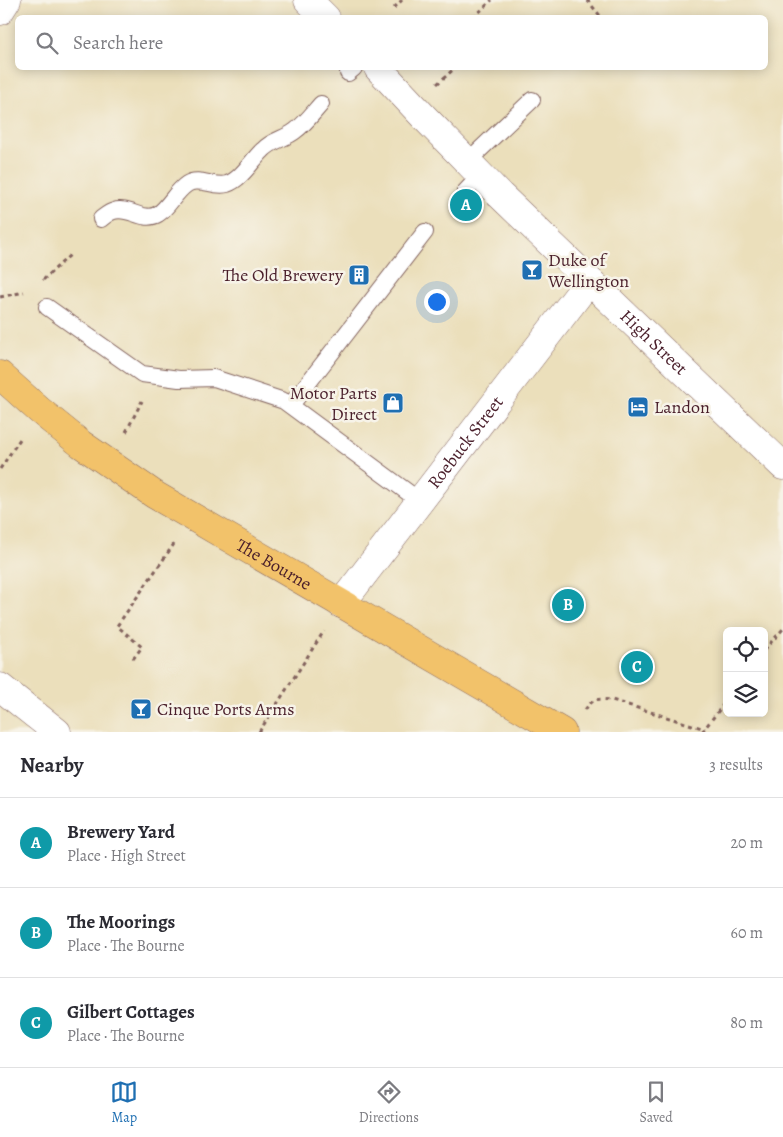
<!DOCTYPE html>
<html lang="en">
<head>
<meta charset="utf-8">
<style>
	:root { --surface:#fff; --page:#f2f2f3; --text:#2b2b33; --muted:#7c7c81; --line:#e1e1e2; --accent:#1f6fb2 }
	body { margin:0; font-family:Alegreya,serif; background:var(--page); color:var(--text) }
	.controls { position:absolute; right:15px; bottom:15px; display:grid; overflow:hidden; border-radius:8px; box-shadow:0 2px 12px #0003 }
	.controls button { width:45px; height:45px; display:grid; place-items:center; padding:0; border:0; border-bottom:1px solid var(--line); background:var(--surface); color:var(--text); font:25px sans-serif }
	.you { position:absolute; left:436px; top:301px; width:18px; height:18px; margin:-12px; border:4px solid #fff; border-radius:50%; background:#1a73e8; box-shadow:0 0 0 8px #1a73e833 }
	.badge { display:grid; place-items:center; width:32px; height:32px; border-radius:50%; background:var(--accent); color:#fff; font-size:16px; font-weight:700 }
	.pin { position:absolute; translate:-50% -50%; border:2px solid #fff; box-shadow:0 1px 5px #0006 }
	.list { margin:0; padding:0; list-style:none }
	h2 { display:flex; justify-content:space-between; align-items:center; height:65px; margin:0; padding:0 20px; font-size:21px }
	h2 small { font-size:16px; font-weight:400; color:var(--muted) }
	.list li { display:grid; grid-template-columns:32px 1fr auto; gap:15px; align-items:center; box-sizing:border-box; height:90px; padding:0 20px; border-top:1px solid var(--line) }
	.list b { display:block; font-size:19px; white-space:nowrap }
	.list p { margin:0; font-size:16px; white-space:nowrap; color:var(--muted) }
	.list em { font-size:16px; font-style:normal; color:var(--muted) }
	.icon { flex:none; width:28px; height:28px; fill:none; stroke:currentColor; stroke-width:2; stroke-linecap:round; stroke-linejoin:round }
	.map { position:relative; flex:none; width:783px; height:732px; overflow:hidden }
	.search { position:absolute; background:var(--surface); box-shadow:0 2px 12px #0003; left:15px; right:15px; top:15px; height:55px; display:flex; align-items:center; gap:12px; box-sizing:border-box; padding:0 18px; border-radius:8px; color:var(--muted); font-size:19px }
	.sheet { height:335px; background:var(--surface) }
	nav { display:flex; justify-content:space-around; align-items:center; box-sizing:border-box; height:70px; border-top:1px solid var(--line); background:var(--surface); font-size:14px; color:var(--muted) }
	nav a { display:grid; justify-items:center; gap:2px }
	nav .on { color:var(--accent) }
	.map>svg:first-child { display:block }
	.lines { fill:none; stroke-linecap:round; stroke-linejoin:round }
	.lane-casing { stroke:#82625d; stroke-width:18 }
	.street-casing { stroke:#82625d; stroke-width:29 }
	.highway-casing { stroke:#82625d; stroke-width:29 }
	.path { stroke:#82625d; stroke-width:3; stroke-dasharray:4 4; stroke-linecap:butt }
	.lane { stroke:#fff; stroke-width:16 }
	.street { stroke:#fff; stroke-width:28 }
	.highway { stroke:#f2c26a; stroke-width:28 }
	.labels { text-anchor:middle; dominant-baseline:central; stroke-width:5; stroke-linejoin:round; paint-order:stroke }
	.poi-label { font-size:18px; fill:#4a1f2b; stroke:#f7f3e8; text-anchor:start }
	.street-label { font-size:18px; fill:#4a1f2b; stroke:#f7f3e8 }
</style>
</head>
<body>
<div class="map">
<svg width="783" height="732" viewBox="0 0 783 732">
	<rect width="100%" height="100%" fill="#f7f3e8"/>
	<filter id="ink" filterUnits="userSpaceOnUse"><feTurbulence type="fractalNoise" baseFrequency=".02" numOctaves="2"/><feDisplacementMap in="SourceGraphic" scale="10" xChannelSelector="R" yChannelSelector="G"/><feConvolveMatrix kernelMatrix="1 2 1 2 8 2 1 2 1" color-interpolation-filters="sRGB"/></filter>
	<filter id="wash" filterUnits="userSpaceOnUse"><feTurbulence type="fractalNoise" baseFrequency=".0096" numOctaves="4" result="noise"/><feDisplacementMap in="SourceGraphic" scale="20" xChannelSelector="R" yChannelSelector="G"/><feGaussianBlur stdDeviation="1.12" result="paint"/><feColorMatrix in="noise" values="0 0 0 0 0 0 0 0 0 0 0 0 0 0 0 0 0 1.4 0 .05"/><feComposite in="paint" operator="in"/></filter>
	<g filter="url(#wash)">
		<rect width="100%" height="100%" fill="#ebdfbb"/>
	</g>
	<g filter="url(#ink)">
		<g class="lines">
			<g class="lane-casing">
				<g id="lane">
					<path d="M348,73L354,68"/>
					<path d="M467,162L532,100"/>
					<path d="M465,192L480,176"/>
					<path d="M101,219C105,216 109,212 114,211C129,206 143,223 158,214C169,207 175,192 187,184C199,176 214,188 227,184C242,179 252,160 263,150C272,140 285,139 295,131C305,124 313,113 321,104"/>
					<path d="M47,307L142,374L179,379L214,378L284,401L421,502"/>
					<path d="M291,405L425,232"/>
				</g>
			</g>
			<g class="street-casing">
				<g id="street">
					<path d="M308,0L326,18"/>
					<path d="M0,11L7,0"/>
					<path id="s1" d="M378,68L423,116L500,195L783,466"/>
					<path id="s2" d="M341,604L589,281"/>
					<path d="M0,687L57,732"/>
				</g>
			</g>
			<g class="highway-casing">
				<g id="highway">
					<path id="s3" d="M0,375L39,410L81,444L155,495L562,732"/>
				</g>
			</g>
			<g class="path">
				<path d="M587,0L602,18"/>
				<path d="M394,8L402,0"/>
				<path d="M473,18L492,0"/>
				<path d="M437,84L455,68"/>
				<path d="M43,280L70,255"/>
				<path d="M0,297L24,292"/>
				<path d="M126,432L142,401"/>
				<path d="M0,469L22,436"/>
				<path d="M764,650L783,629"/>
				<path d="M133,659L142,647L117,626L174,544"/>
				<path d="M585,710C594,697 597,699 612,700L705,729"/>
				<path d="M259,732L324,631"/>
				<path d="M702,732L727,700"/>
			</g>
			<use href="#lane" class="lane"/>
			<use href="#street" class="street"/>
			<use href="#highway" class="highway"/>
		</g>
	</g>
	<defs>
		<g id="bar-square" transform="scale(1.125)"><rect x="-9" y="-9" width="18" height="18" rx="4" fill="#1f6fb2" stroke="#f7f3e8"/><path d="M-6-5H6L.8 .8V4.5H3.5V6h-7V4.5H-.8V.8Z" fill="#fff"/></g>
		<g id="building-square" transform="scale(1.125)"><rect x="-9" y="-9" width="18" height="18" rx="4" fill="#1f6fb2" stroke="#f7f3e8"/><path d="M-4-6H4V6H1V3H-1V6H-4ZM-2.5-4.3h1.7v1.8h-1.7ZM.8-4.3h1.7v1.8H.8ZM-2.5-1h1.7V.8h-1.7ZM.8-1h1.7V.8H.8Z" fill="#fff"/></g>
		<g id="shop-square" transform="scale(1.125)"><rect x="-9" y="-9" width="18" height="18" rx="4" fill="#1f6fb2" stroke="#f7f3e8"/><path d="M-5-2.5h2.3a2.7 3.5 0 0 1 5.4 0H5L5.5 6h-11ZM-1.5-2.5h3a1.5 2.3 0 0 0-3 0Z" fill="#fff"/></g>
		<g id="hotel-square" transform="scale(1.125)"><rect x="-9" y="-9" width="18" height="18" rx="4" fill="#1f6fb2" stroke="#f7f3e8"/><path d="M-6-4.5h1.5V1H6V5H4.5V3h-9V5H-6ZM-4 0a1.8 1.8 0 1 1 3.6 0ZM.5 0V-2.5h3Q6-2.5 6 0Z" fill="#fff"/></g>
	</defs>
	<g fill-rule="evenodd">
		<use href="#bar-square" x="532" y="270"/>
		<use href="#building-square" x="359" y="275"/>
		<use href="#shop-square" x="393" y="403"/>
		<use href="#hotel-square" x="638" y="407"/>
		<use href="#bar-square" x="141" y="709"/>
	</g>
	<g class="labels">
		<g class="poi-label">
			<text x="548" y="260">Duke of<tspan x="548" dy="21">Wellington</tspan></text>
			<text x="343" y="275" text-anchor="end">The Old Brewery</text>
			<text x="377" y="393" text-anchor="end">Motor Parts<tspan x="377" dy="21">Direct</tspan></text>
			<text x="654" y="407">Landon</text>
			<text x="157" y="709">Cinque Ports Arms</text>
		</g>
		<g class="street-label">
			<text stroke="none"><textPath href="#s1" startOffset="389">High Street</textPath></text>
			<text stroke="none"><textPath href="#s2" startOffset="204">Roebuck Street</textPath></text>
			<text stroke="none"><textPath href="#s3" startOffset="334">The Bourne</textPath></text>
		</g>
	</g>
</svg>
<div class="controls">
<button><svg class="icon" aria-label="locate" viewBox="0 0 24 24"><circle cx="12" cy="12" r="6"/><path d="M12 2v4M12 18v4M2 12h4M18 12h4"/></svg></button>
<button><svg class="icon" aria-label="layers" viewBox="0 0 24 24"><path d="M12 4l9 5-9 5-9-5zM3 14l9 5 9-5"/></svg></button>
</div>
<div class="you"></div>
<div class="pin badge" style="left:466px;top:205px;background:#0f9aa8">A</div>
<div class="pin badge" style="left:568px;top:605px;background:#0f9aa8">B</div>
<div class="pin badge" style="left:637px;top:667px;background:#0f9aa8">C</div>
<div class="search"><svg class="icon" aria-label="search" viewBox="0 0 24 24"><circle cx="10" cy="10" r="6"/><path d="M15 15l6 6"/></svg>Search here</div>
</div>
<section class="sheet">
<h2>Nearby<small>3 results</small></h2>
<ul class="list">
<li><span class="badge" style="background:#0f9aa8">A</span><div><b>Brewery Yard</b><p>Place · High Street</p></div><em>20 m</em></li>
<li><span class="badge" style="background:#0f9aa8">B</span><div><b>The Moorings</b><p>Place · The Bourne</p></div><em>60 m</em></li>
<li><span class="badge" style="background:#0f9aa8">C</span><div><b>Gilbert Cottages</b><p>Place · The Bourne</p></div><em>80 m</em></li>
</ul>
</section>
<nav>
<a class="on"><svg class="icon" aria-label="map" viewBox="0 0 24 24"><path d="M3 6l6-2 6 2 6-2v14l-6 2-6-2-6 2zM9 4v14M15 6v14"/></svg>Map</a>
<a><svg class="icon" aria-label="directions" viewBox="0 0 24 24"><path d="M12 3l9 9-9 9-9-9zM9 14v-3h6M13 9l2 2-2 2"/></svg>Directions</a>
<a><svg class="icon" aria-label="saved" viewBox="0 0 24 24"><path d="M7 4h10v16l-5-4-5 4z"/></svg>Saved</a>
</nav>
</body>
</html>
